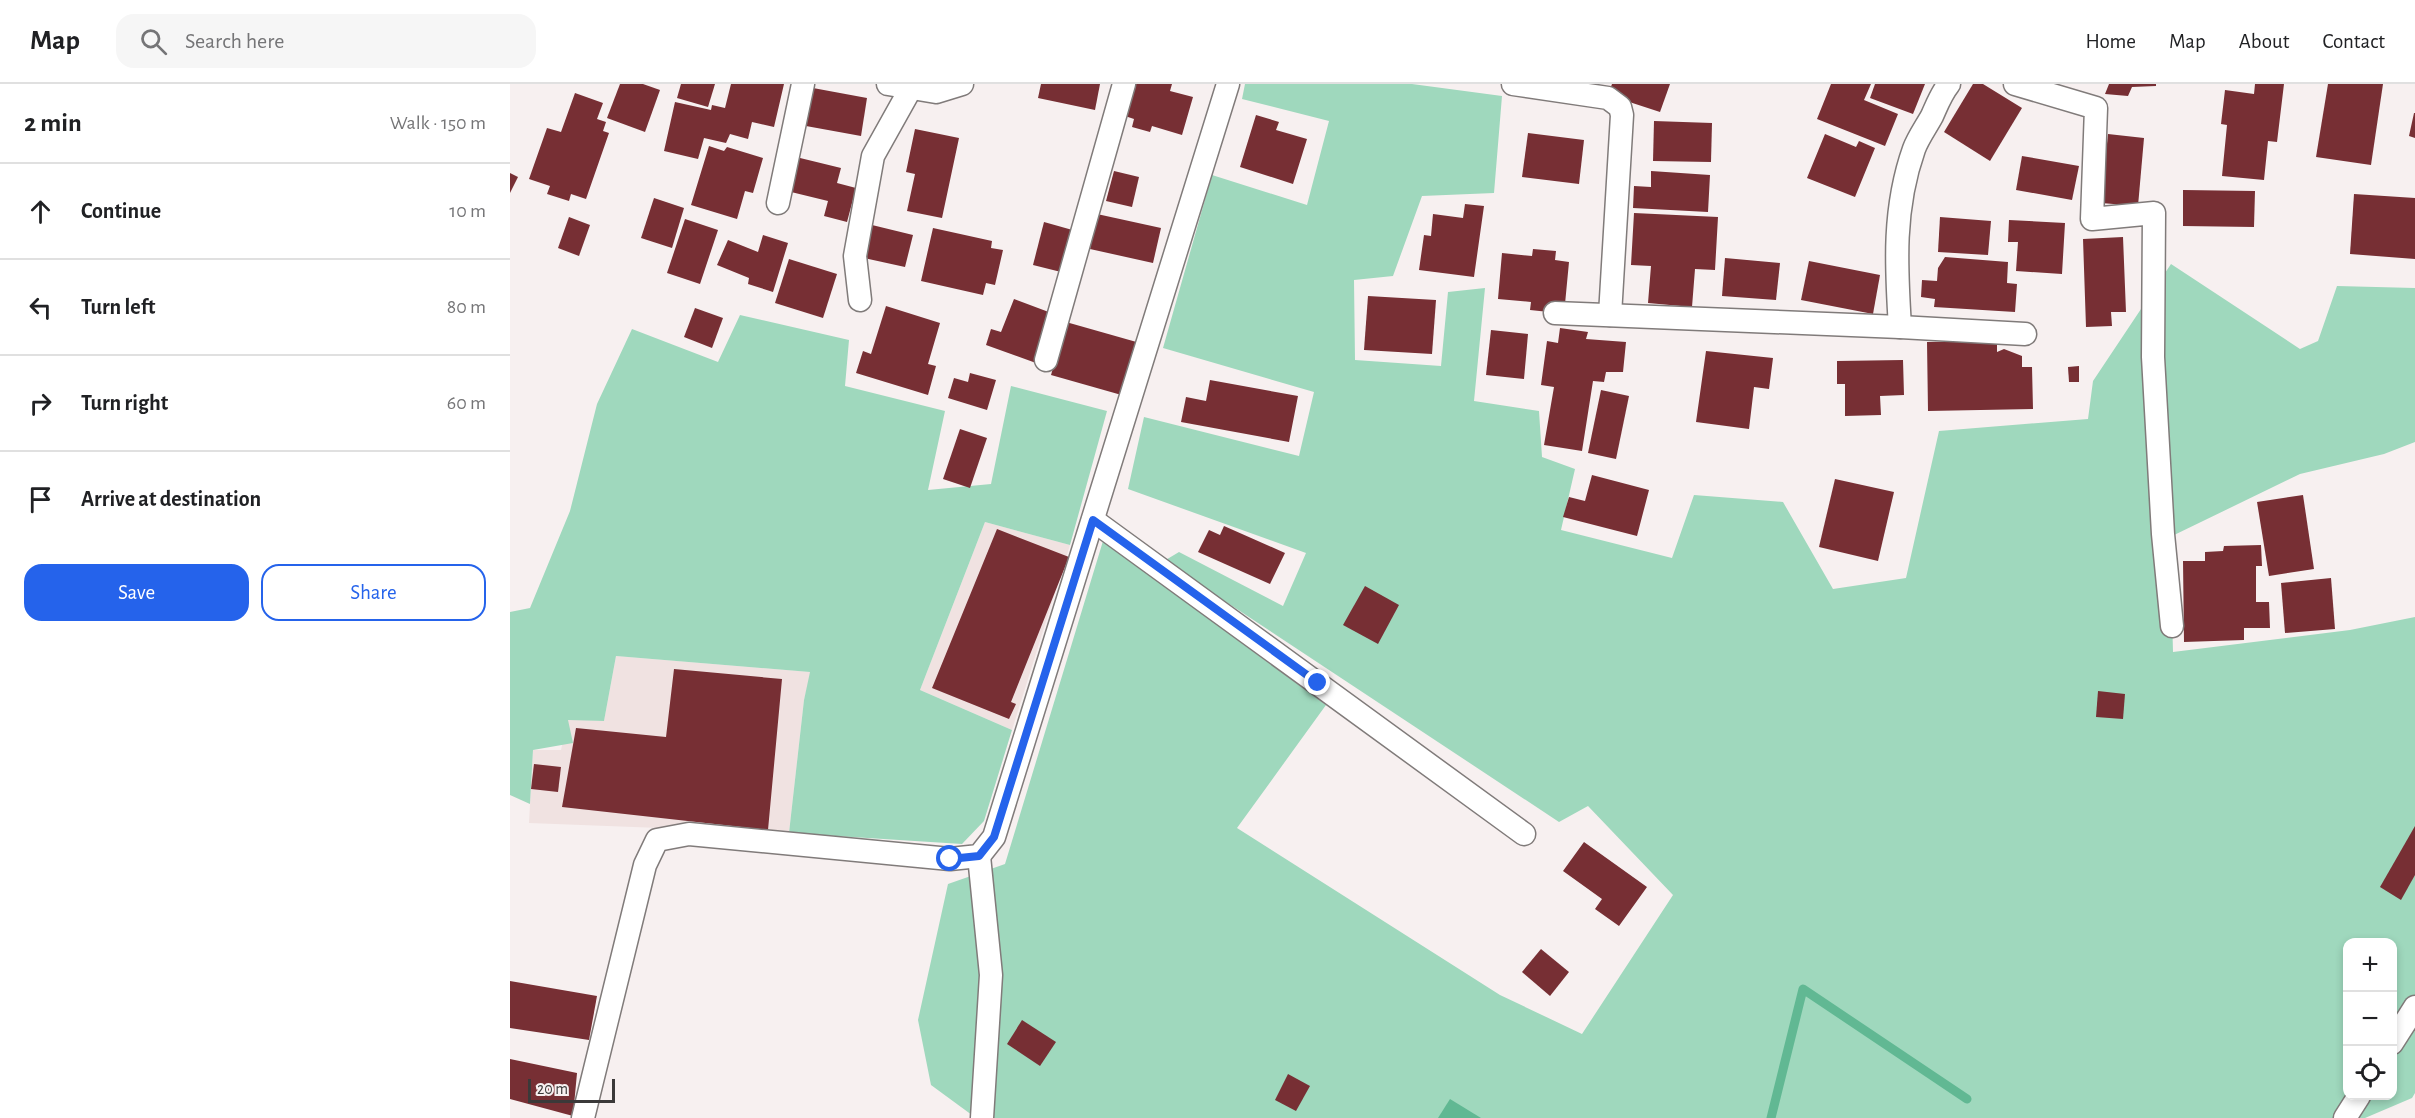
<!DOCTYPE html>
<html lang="en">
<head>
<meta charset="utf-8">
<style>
	:root { --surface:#fff; --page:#f6f6f6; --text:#202124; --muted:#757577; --line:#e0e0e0; --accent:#2563eb }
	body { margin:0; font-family:"Alegreya Sans",sans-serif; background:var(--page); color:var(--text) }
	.controls { position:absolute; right:18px; bottom:18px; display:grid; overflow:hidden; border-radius:12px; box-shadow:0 3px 9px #0003 }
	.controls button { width:54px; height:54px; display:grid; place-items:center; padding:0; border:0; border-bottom:2px solid var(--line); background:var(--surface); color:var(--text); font:30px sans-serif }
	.scale { position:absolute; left:18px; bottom:15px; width:87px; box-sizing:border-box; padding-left:6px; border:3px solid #3b3939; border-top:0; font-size:16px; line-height:21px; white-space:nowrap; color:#3b3939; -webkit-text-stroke:4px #f7f0f0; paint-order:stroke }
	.stop { position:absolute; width:18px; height:18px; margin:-14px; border:4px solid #2563eb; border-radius:50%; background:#fff }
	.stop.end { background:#2563eb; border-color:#fff; box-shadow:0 2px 6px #0008 }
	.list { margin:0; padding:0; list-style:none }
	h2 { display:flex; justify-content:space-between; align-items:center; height:78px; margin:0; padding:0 24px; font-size:26px }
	h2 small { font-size:20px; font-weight:400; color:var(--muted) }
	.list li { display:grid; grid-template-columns:39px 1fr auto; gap:18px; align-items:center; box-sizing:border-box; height:96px; padding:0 24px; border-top:2px solid var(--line) }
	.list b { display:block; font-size:22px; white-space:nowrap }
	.list em { font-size:20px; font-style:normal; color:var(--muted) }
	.actions { display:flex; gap:12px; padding:18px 24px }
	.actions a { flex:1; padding:14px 0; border:2px solid var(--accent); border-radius:18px; text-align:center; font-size:21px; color:var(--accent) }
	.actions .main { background:var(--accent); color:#fff }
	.icon { flex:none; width:33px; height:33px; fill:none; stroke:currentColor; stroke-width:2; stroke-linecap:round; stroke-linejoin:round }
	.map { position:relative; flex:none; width:1905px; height:1034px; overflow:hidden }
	header { display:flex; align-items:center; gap:36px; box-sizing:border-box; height:84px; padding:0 30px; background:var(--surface); border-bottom:2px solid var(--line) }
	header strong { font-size:28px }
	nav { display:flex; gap:33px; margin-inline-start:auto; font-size:21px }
	.search { width:420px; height:54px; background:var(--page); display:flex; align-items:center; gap:15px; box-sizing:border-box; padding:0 21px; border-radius:18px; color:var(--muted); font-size:22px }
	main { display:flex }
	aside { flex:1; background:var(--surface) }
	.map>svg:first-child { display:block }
	.built { fill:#f0e2e1 }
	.green { fill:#9fd8bd; fill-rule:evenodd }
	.water { fill:#61b893 }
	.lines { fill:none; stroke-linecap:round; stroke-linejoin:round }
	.stream { stroke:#61b893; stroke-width:9 }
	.building { fill:#772f34 }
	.minor-casing { stroke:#807b7a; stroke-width:25 }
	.minor { stroke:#fff; stroke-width:22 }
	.route { stroke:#2563eb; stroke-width:8 }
</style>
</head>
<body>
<header>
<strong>Map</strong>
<div class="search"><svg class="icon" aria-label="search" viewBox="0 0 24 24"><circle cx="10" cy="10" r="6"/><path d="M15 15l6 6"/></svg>Search here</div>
<nav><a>Home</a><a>Map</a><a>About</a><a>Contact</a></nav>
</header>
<main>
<aside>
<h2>2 min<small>Walk · 150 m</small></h2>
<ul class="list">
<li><svg class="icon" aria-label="ahead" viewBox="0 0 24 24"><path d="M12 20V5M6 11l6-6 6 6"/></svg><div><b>Continue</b></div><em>10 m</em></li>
<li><svg class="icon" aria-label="left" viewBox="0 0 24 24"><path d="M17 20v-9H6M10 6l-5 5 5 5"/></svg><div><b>Turn left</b></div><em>80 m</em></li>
<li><svg class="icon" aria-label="right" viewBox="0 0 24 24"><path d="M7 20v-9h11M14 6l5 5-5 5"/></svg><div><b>Turn right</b></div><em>60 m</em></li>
<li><svg class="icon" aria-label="arrive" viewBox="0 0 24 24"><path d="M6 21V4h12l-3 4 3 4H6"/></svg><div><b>Arrive at destination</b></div></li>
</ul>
<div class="actions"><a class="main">Save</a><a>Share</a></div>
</aside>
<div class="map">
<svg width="1905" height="1034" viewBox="0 0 1905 1034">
	<rect width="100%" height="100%" fill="#f7f0f0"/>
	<g class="built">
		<path d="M475,438L560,461L502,646L410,606Z"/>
		<path d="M106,572L301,588L294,616L279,749L19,739L23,666H51L58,635L94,637Z"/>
	</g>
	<g class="green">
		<path d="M735,0H902L992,12L984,109L912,112L883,192L844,196L845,276L931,282L938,208L975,204L964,317L1029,327L1032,373L1065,385L1051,446L1162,474L1184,411L1273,418L1323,505L1396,494L1429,347L1578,335L1583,297L1661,180L1790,265L1808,257L1827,202L1905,204V358L1874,370L1790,390L1660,453L1663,568L1840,546L1905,533V1009L1902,1014L1855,1034H466L421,1001L408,936L438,800L495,780L593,457L816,621L727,744L990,911L1072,950L1163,811L1078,722L1049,738L654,477L669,468L773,522L796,469L618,405L634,333L789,372L804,308L653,264L702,91L797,121L819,37L732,15ZM1838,858H1882V1012H1838Z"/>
		<path d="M230,231L339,256L335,302L435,327L418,406L481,400L501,302L597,327L560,461L475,438L410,606L502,646L474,737L452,760L279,749L294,616L300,588L106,572L94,637L58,636L63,659L23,666L20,720L0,711V528L20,524L60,427L87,320L122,245L208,278Z"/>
	</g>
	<path class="water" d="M940,1015L971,1034H928Z"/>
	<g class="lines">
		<path class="stream" d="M1261,1034L1293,905L1457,1015"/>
	</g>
	<g class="building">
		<path d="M110,0H133L150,6L135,48L97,34Z"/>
		<path d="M171,0H205L198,23L167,14Z"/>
		<path d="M221,0H274L264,43L242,38L238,55L220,50L216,59L194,54L188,75L154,67L165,18L201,26L202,21L215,24Z"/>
		<path d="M531,0H590L585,26L528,14Z"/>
		<path d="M622,0H662L660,7L683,13L672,51L642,42L640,48L622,43L624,35L612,31Z"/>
		<path d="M1102,0H1160L1150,28L1098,11Z"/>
		<path d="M1321,0H1361L1354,16L1388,30L1375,62L1307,35Z"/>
		<path d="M1365,0H1415L1403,30L1360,14Z"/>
		<path d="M1463,0H1473L1512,24L1480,77L1434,48Z"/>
		<path d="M1599,0H1646V2L1622,3L1618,12L1595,10Z"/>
		<path d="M1745,0H1774L1767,58L1758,57L1754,96L1712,92L1717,41L1711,40L1715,6L1744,10Z"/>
		<path d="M1818,0H1873L1861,81L1806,73Z"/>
		<path d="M303,4L357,14L351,52L296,42Z"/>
		<path d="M65,9L93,19L87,35L96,38L93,47L99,49L76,115L61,110L59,117L37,110L40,102L19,95L37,44L51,48Z"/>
		<path d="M1904,29H1905V54L1899,52Z"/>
		<path d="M746,31L769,38L766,46L797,55L783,100L730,83Z"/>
		<path d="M1144,37L1202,39L1201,78L1143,77Z"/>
		<path d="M405,45L449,54L432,134L397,127L405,90L396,88Z"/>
		<path d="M1018,49L1074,56L1069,100L1012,93Z"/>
		<path d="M1315,50L1346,63L1349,57L1365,64L1345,113L1297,94Z"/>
		<path d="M1598,50L1634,54L1628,122L1591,119Z"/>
		<path d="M199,62L214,67L217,63L253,74L243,109L235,107L227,135L181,121Z"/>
		<path d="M1512,72L1569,82L1562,116L1506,106Z"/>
		<path d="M286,73L331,84L327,99L346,104L337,138L314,132L318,117L277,107Z"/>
		<path d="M604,87L629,93L622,123L596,117Z"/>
		<path d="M1141,87L1200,91L1198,128L1123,124L1124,102L1141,103Z"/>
		<path d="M0,89L8,93L0,109Z"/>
		<path d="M1673,106L1745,107L1744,143L1673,142Z"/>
		<path d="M1844,110L1905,114V175L1840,170Z"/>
		<path d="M144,114L174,124L162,164L131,154Z"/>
		<path d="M955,120L974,122L964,193L909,186L914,151L921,152L923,130L953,134Z"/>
		<path d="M1124,129L1208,133L1205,186L1185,185L1182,223L1138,219L1141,182L1121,181Z"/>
		<path d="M587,130L651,144L643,179L580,165Z"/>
		<path d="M59,133L80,141L69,172L48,164Z"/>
		<path d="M1430,133L1481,137L1478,171L1428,168Z"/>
		<path d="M175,135L208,146L190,200L157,189Z"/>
		<path d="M1499,136L1555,139L1552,190L1506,187L1508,158H1498Z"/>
		<path d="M534,138L566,147L555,189L523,181Z"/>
		<path d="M362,141L403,151L395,183L354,174Z"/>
		<path d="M423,144L482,157L481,164L493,166L485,201L476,199L473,211L411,197Z"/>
		<path d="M253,151L278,159L263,208L238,200L239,194L207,181L218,156L248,168Z"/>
		<path d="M1613,153L1616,228H1601L1602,242L1576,243L1573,155Z"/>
		<path d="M1023,165L1046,167L1045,176L1059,178L1055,220L1040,219L1039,228L1020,226L1021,218L988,215L992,169L1022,172Z"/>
		<path d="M1435,173L1498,178L1497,199L1507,200L1505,228L1424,223L1425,215L1411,213L1412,196L1427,197L1428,184Z"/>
		<path d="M1215,174L1270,179L1266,216L1212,212Z"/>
		<path d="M279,175L327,190L313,234L265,219Z"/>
		<path d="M1299,177L1370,191L1363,230L1291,216Z"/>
		<path d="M858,212L926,216L922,270L854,266Z"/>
		<path d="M504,215L544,230L526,279L476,261L481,245L491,248Z"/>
		<path d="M376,222L430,239L418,280L426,282L418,311L346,289L353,267L361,270Z"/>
		<path d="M185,224L213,234L202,264L174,253Z"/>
		<path d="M556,238L630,259L615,312L541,291Z"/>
		<path d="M1050,244L1078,248L1076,255L1116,258L1113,288H1096L1094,298L1083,297L1072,367L1034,361L1044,303L1031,301L1037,257L1048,259Z"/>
		<path d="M981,246L1018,250L1014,295L976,291Z"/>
		<path d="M1487,257V268L1494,265L1512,272V283H1522L1523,325L1418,327L1417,258Z"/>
		<path d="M1196,267L1263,274L1259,305L1244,303L1239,345L1186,338Z"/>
		<path d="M1393,276L1394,311L1370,312L1371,331L1335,332V300H1327V277Z"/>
		<path d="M1569,282V298H1559L1558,283Z"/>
		<path d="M460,289L486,296L477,326L438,314L444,294L458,298Z"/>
		<path d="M700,296L788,312L779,358L671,338L676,313L696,317Z"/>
		<path d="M1091,306L1119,312L1106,375L1078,369Z"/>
		<path d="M450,345L477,354L460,404L433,395Z"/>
		<path d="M1082,391L1139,406L1127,452L1053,433L1059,413L1075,417Z"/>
		<path d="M1325,395L1384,408L1368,477L1309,463Z"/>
		<path d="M1793,411L1804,485L1759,492L1747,418Z"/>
		<path d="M714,442L775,469L760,500L688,468L699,446L710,451Z"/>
		<path d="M487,445L559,473L501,618L506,620L499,635L422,604Z"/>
		<path d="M1751,461L1752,482H1746V518H1759L1760,544H1734V556L1674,558L1673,477H1695V468L1713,467L1714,462Z"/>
		<path d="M1821,494L1825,545L1775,549L1771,499Z"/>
		<path d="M855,502L889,521L868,560L833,541Z"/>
		<path d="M164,585L272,595L258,746L52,723L66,644L156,653Z"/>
		<path d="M1588,607L1615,610L1613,635L1586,633Z"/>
		<path d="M24,680L51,683L48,708L21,705Z"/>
		<path d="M1905,742V791L1891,816L1870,803Z"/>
		<path d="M1074,758L1137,803L1109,842L1085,825L1092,815L1053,787Z"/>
		<path d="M1031,865L1059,888L1040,912L1012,888Z"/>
		<path d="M0,897L87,912L79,956L0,944Z"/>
		<path d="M512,936L546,958L530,982L497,960Z"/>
		<path d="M0,975L67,989L63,1032L0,1015Z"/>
		<path d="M778,990L800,1002L786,1027L765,1016Z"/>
	</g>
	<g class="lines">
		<g class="minor-casing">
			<g id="minor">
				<path d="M378,0L426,8L452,0"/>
				<path d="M1003,0L1098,14L1110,23L1112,31L1100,231"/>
				<path d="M1505,0L1586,24L1582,135L1644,129L1643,273L1653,450L1662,542"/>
				<path d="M268,119L293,0"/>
				<path d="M350,216L345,172L363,72L401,4"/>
				<path d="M1045,229L1390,243L1515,250"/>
				<path d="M1390,243C1386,181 1383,124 1404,65C1408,54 1416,43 1422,32C1427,21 1431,10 1439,0"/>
				<path d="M536,276L614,0"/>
				<path d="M583,436L1014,750"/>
				<path d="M469,772L481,891L472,1034"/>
				<path d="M1882,959L1905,923"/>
				<path d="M73,1034L135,781L147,756L179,750L440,775L469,772L484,753L718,0"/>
				<path d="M1835,1034L1849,1012"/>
			</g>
		</g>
		<use href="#minor" class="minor"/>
	</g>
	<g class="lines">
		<path class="route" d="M440,775L469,772L484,753L583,436L808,599"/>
	</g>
</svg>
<div class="controls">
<button>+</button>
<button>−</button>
<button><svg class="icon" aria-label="locate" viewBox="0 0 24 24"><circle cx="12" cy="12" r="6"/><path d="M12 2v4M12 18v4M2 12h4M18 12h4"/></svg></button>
</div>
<div class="scale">20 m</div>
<div class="stop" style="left:440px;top:775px"></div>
<div class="stop end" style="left:808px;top:599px"></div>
</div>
</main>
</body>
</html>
